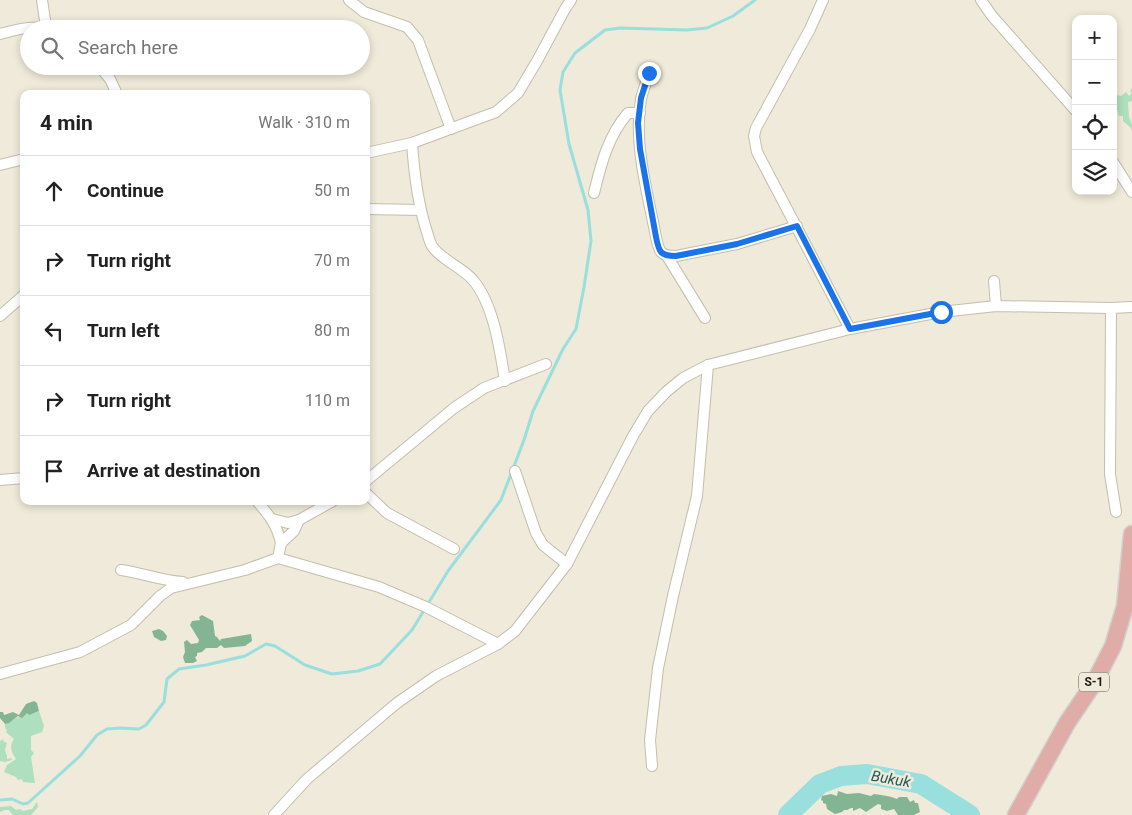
<!DOCTYPE html>
<html lang="en">
<head>
<meta charset="utf-8">
<style>
	:root { --surface:#fff; --page:#f6f6f6; --text:#222; --muted:#767676; --line:#e0e0e0 }
	body { margin:0; font-family:Roboto,sans-serif; background:var(--page); color:var(--text) }
	.controls { position:absolute; right:15px; top:15px; display:grid; overflow:hidden; border-radius:10px; box-shadow:0 2px 8px #0003 }
	.controls button { width:45px; height:45px; display:grid; place-items:center; padding:0; border:0; border-bottom:1px solid var(--line); background:var(--surface); color:var(--text); font:25px sans-serif }
	.stop { position:absolute; width:15px; height:15px; margin:-11px; border:4px solid #1a73e8; border-radius:50%; background:#fff }
	.stop.end { background:#1a73e8; border-color:#fff; box-shadow:0 1px 5px #0008 }
	.list { margin:0; padding:0; list-style:none }
	h2 { display:flex; justify-content:space-between; align-items:center; height:65px; margin:0; padding:0 20px; font-size:21px }
	h2 small { font-size:16px; font-weight:400; color:var(--muted) }
	.list li { display:grid; grid-template-columns:32px 1fr auto; gap:15px; align-items:center; box-sizing:border-box; height:70px; padding:0 20px; border-top:1px solid var(--line) }
	.list b { display:block; font-size:19px; white-space:nowrap }
	.list em { font-size:16px; font-style:normal; color:var(--muted) }
	.icon { flex:none; width:28px; height:28px; fill:none; stroke:currentColor; stroke-width:2; stroke-linecap:round; stroke-linejoin:round }
	.map { position:relative; flex:none; width:1132px; height:815px; overflow:hidden }
	.search { position:absolute; background:var(--surface); box-shadow:0 2px 8px #0003; left:20px; top:20px; width:350px; height:55px; display:flex; align-items:center; gap:12px; box-sizing:border-box; padding:0 18px; border-radius:28px; color:var(--muted); font-size:19px }
	.panel { position:absolute; background:var(--surface); box-shadow:0 2px 8px #0003; left:20px; top:90px; width:350px; height:415px; border-radius:10px }
	.map>svg:first-child { display:block }
	.green { fill:#aedfbe }
	.forest { fill:#83b594 }
	.lines { fill:none; stroke-linecap:round; stroke-linejoin:round }
	.stream { stroke:#98dfde; stroke-width:3 }
	.river { stroke:#98dfde; stroke-width:20 }
	.street-casing { stroke:#c3bead; stroke-width:12 }
	.primary-casing { stroke:#d2d1d0; stroke-width:19 }
	.street { stroke:#fff; stroke-width:10 }
	.primary { stroke:#e0aca8; stroke-width:16 }
	.route { stroke:#1a73e8; stroke-width:6 }
	.labels { text-anchor:middle; dominant-baseline:central; stroke-width:5; stroke-linejoin:round; paint-order:stroke }
	.shield { fill:#efead9; stroke:#5c5950; stroke-width:1 }
	.shield-label { font-size:12px; font-weight:bold; fill:#1d1b15 }
	.water-label { font-size:15px; font-style:italic; fill:#1f5a5a; stroke:#efead9 }
</style>
</head>
<body>
<div class="map">
<svg width="1132" height="815" viewBox="0 0 1132 815">
	<rect width="100%" height="100%" fill="#efead9"/>
	<g class="green">
		<path d="M1132,88V101L1128,102L1129,117L1132,125V132L1131,128L1123,121V116H1119L1115,104H1113V94L1121,96L1126,92L1129,96L1132,93L1130,91Z"/>
		<path d="M39,711L44,726L42,732L31,736V750L34,753L31,757L35,783L23,782L22,779L18,780L16,777L4,772L7,765L16,759C11,752 9,746 14,739L6,732L7,730L5,728V724C13,720 19,716 27,713C32,712 34,714 39,711Z"/>
		<path d="M4,739L3,741L7,743L5,750L7,756V759L11,758L12,760L5,762L0,761V741Z"/>
		<path d="M37,802L38,807L31,815H13L9,810H5L0,812V807L11,806L16,810L20,809L23,811L32,809Z"/>
	</g>
	<g class="forest">
		<path d="M202,615L213,621L215,636L217,637L220,641L221,639L251,634L252,641L245,646L224,648L221,645L217,648H206L202,652L197,653V656L195,657L197,661L193,663H185L183,657L185,652L184,642L187,640L191,644L198,643L199,640L190,625L192,621L200,620L199,617Z"/>
		<path d="M159,629L163,631L167,636L166,640L161,641L154,637L152,631Z"/>
		<path d="M34,701L37,703L39,711L29,715L27,713L22,718L18,716L9,723L5,724L0,718V712H3L4,715L13,712L19,715L26,704Z"/>
		<path d="M838,791L847,794L859,793L871,796L874,794C881,795 890,796 897,799L899,797H907L910,802L914,800L915,803H918L920,812L914,815H898L894,809L887,811L881,809V805L878,804L866,812L860,808L853,811V808H851L847,810H844L842,812L835,814L827,809L826,804L823,803V801L821,800L822,796L831,794L837,796Z"/>
	</g>
	<g class="lines">
		<path class="stream" d="M0,800L12,799L23,804L28,803L80,756L97,735L107,729L120,728L139,729L146,725L164,702L167,679L179,669L206,665L245,656L266,644L275,646L305,665L332,674L358,671L380,664L412,630L448,571L501,500L524,440L533,411L563,349L576,329L584,287L591,241L588,210L569,144L560,90L563,72L575,53L605,30L620,28L687,30L707,28L733,16L755,0"/>
		<path class="river" d="M788,815L820,784L841,776L867,774L921,784L970,815"/>
		<g class="street-casing">
			<g id="street">
				<path d="M42,0L46,27"/>
				<path d="M349,0L364,12L407,27L418,40L451,129"/>
				<path d="M823,0L810,29L756,128L754,136L757,152L850,329"/>
				<path d="M981,0L992,16L1076,111"/>
				<path d="M0,34C18,29 35,25 53,29"/>
				<path d="M99,66L110,79L117,94"/>
				<path d="M649,73C647,81 643,90 641,99C633,143 648,194 656,237C659,252 660,256 676,256L737,244L797,226"/>
				<path d="M412,143C414,172 417,200 426,229C428,234 429,241 432,246C440,259 463,268 473,280C494,305 500,350 505,381"/>
				<path d="M366,153L412,143L496,112L518,93L537,61L565,9L571,0"/>
				<path d="M1113,162L1132,192"/>
				<path d="M0,165L24,159"/>
				<path d="M594,193C601,164 608,136 628,113H640"/>
				<path d="M366,209L420,210"/>
				<path d="M667,256L705,318"/>
				<path d="M994,281L996,306"/>
				<path d="M1111,308L1110,474L1116,512"/>
				<path d="M0,316L24,295"/>
				<path d="M515,471L536,533L543,545L567,564"/>
				<path d="M0,480L24,478"/>
				<path d="M366,481L454,408L484,388L546,364"/>
				<path d="M366,493L387,513L454,549"/>
				<path d="M257,501C269,515 277,525 281,543"/>
				<path d="M272,519L288,523L299,520"/>
				<path d="M278,558L281,543L294,531L299,520L333,501"/>
				<path d="M121,570C142,573 163,581 183,582"/>
				<path d="M0,674L80,652L131,625L160,596L171,588L245,570L278,558L379,587L426,607L498,644"/>
				<path d="M652,766L650,740L658,668L673,596L697,496L708,365"/>
				<path d="M274,815L307,779L397,703L436,676L498,644L515,631L567,564L633,436L648,411L666,392L683,378L708,365L850,329L941,312L996,306L1111,308L1132,307"/>
			</g>
		</g>
		<g class="primary-casing">
			<path id="primary" d="M1016,815L1067,723L1094,683L1113,646L1125,606L1132,534"/>
		</g>
		<use href="#street" class="street"/>
		<use href="#primary" class="primary"/>
	</g>
	<g class="lines">
		<path class="route" d="M649,73L641,98L638,123L640,149L656,237C659,252 660,256 676,256L737,244L797,226L850,329L941,312"/>
	</g>
	<g class="labels">
		<rect class="shield" x="1079" y="672.5" width="30" height="19" rx="4"/>
		<g class="shield-label">
			<text x="1094" y="682">S-1</text>
		</g>
		<g class="water-label">
			<text transform="translate(891 779) rotate(10)">Bukuk</text>
		</g>
	</g>
</svg>
<div class="controls">
<button>+</button>
<button>−</button>
<button><svg class="icon" aria-label="locate" viewBox="0 0 24 24"><circle cx="12" cy="12" r="6"/><path d="M12 2v4M12 18v4M2 12h4M18 12h4"/></svg></button>
<button><svg class="icon" aria-label="layers" viewBox="0 0 24 24"><path d="M12 4l9 5-9 5-9-5zM3 14l9 5 9-5"/></svg></button>
</div>
<div class="stop" style="left:941px;top:312px"></div>
<div class="stop end" style="left:649px;top:73px"></div>
<div class="search"><svg class="icon" aria-label="search" viewBox="0 0 24 24"><circle cx="10" cy="10" r="6"/><path d="M15 15l6 6"/></svg>Search here</div>
<section class="panel">
<h2>4 min<small>Walk · 310 m</small></h2>
<ul class="list">
<li><svg class="icon" aria-label="ahead" viewBox="0 0 24 24"><path d="M12 20V5M6 11l6-6 6 6"/></svg><div><b>Continue</b></div><em>50 m</em></li>
<li><svg class="icon" aria-label="right" viewBox="0 0 24 24"><path d="M7 20v-9h11M14 6l5 5-5 5"/></svg><div><b>Turn right</b></div><em>70 m</em></li>
<li><svg class="icon" aria-label="left" viewBox="0 0 24 24"><path d="M17 20v-9H6M10 6l-5 5 5 5"/></svg><div><b>Turn left</b></div><em>80 m</em></li>
<li><svg class="icon" aria-label="right" viewBox="0 0 24 24"><path d="M7 20v-9h11M14 6l5 5-5 5"/></svg><div><b>Turn right</b></div><em>110 m</em></li>
<li><svg class="icon" aria-label="arrive" viewBox="0 0 24 24"><path d="M6 21V4h12l-3 4 3 4H6"/></svg><div><b>Arrive at destination</b></div></li>
</ul>
</section>
</div>
</body>
</html>
